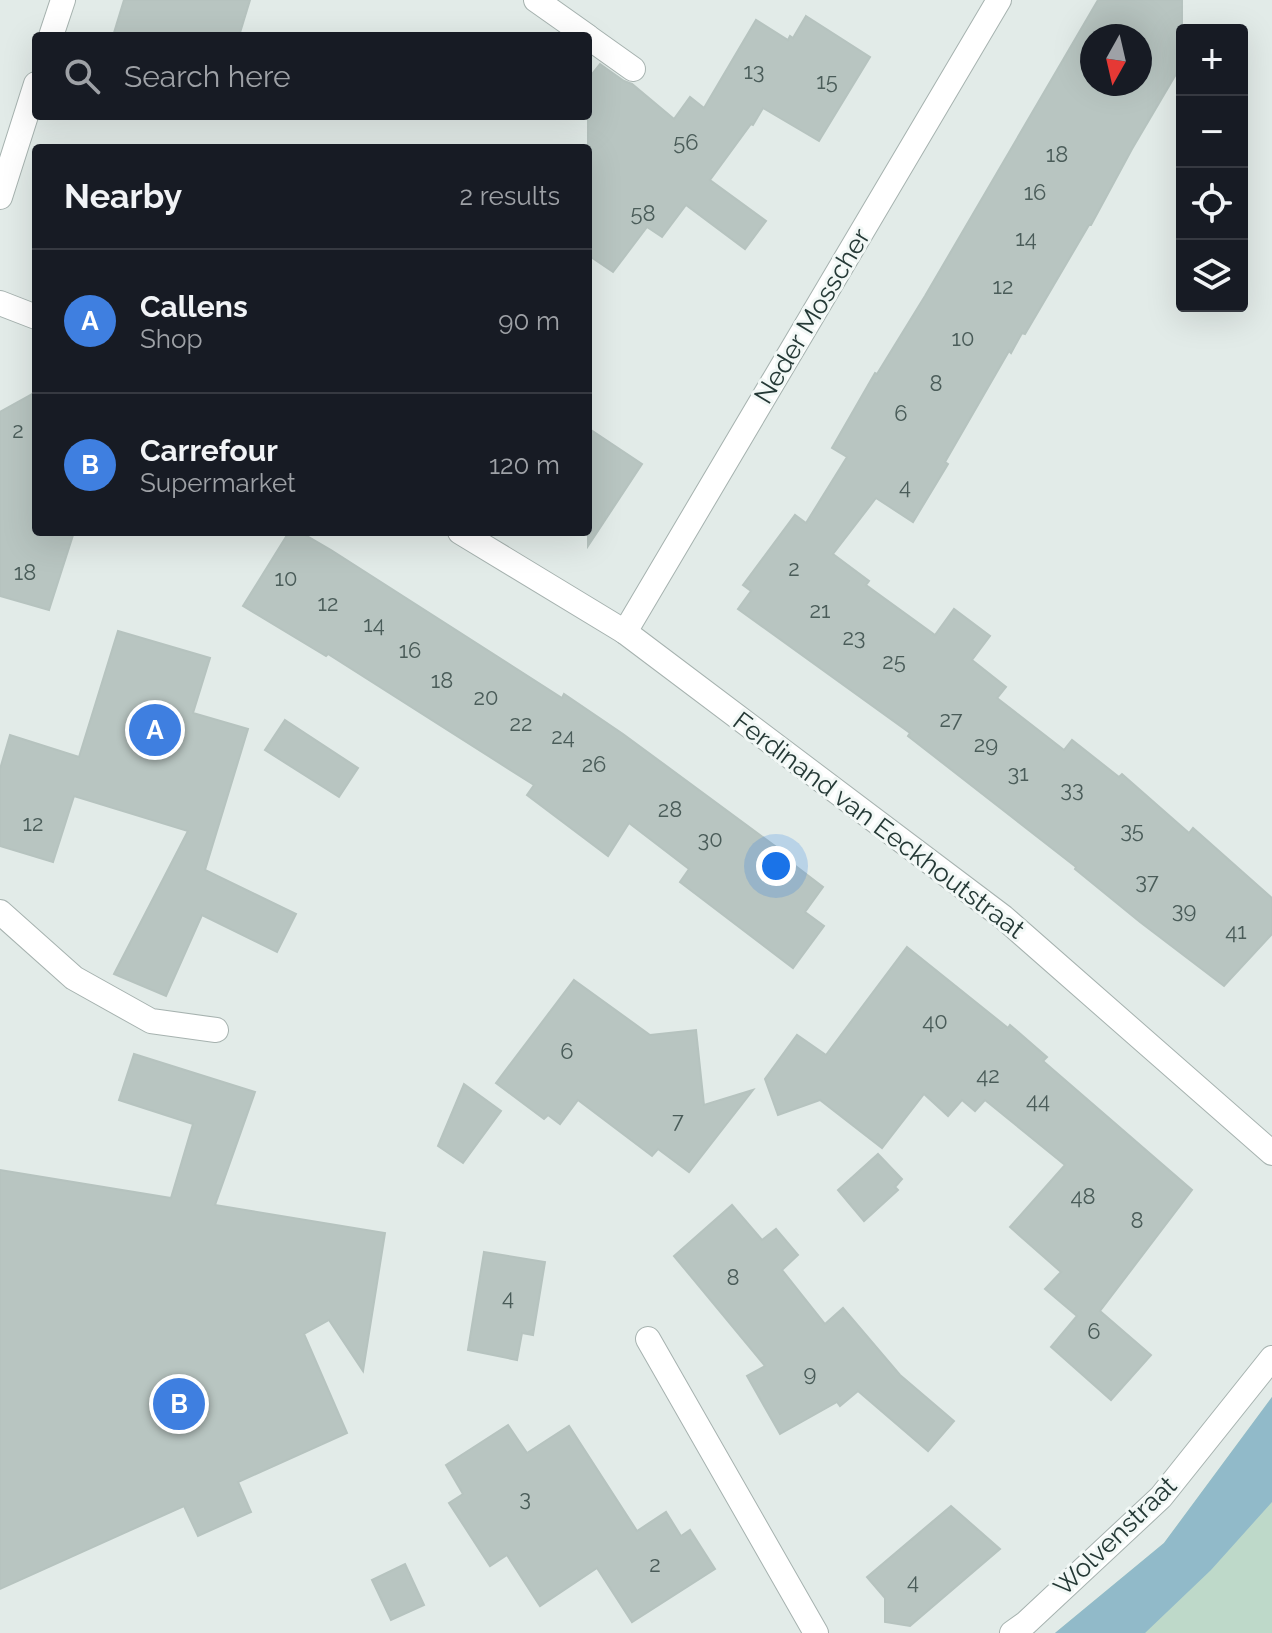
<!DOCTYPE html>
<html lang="en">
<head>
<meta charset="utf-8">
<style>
	:root { --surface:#171b24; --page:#242831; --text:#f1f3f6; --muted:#9ea1a6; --line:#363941; --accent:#e0966b }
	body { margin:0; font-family:Raleway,sans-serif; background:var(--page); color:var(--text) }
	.controls { position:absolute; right:24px; top:24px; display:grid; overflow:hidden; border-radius:8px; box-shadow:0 8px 32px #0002 }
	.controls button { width:72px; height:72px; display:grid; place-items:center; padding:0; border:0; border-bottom:2px solid var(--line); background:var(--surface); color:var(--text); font:40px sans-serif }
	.compass { position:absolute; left:1080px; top:24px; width:72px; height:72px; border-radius:50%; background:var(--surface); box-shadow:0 8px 32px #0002; rotate:188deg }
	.you { position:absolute; left:776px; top:866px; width:28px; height:28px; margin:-20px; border:6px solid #fff; border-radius:50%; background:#1a73e8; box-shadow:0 0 0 12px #1a73e833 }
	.badge { display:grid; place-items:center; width:52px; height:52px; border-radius:50%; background:var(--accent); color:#fff; font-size:26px; font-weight:700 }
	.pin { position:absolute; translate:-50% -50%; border:4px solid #fff; box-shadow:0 2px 8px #0006 }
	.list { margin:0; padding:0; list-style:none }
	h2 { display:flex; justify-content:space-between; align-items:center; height:104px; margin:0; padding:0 32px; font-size:34px }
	h2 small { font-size:26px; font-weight:400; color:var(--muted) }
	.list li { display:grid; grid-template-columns:52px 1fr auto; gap:24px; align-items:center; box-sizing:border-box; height:144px; padding:0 32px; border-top:2px solid var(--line) }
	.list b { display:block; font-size:30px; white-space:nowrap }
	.list p { margin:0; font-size:26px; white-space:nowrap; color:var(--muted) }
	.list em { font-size:26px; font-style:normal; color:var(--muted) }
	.icon { flex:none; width:44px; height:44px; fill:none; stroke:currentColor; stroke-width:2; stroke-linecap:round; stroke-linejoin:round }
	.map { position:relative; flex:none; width:1272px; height:1633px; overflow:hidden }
	.search { position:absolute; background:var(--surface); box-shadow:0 8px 32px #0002; left:32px; top:32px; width:560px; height:88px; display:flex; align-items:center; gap:20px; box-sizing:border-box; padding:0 28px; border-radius:8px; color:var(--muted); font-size:30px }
	.panel { position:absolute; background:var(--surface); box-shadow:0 8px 32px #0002; left:32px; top:144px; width:560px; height:392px; border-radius:8px }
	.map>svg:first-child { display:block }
	.green { fill:#bed9c9 }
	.water { fill:#91bac9 }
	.building { fill:#b8c5c1; stroke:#b6c3bf; stroke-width:2; fill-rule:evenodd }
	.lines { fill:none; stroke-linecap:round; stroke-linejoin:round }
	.minor-casing { stroke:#a6b2af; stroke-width:26 }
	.minor { stroke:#fff; stroke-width:24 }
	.labels { text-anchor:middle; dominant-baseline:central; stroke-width:6; stroke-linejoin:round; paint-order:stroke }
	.number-label { font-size:22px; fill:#4a5c59 }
	.street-label { font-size:26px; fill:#253936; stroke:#f2f8f6 }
</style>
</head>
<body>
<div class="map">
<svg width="1272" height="1633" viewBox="0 0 1272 1633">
	<rect width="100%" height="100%" fill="#e2ebe8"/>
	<path class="green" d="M1272,1397V1633H1055L1164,1543Z"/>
	<path class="water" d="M1272,1397V1502L1211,1570L1145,1633H1055L1164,1543Z"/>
	<g class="building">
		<path d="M124,0H250L239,36H113Z"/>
		<path d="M1098,0H1182V64L1132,149L1091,225H1089L1025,334L1022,333L1011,353L1009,351L945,462L948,464L913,522L876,498L833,554L869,581L866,585L935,635L954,609L990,636L972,660L1006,687L997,698L1064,750L1072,740L1119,777L1122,774L1189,833L1193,828L1272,898V934L1224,986L1140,922L1075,869L1076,867L908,736L910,733L738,609L751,591L743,585L795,515L806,523L847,457L832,448L875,373L877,374L925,296ZM1092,36H1140V84H1092Z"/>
		<path d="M806,16L870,57L819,141L763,108L753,125L751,124L710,180L766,221L745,249L686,205L662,237L647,227L613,272L588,255V79L600,64L624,81L632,84L674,119L690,97L704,108L756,20L788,40L790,36L793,38Z"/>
		<path d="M36,392V532H74L49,610L0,596V412Z"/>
		<path d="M588,428L642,464L588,546Z"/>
		<path d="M289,532H300L331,550L562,698L564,694L623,734L779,849L776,851L823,887L805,912L824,926L793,968L680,882L689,869L629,823L608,856L527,795L534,785L328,654L326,656L243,606Z"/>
		<path d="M118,631L210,658L193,713L248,729L205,870L296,914L277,952L202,915L166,996L114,974L188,831L74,796L53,862L0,846V769L10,735L79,757Z"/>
		<path d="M285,720L358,768L339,797L265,750Z"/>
		<path d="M907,947L1008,1028L1010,1025L1047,1057L1043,1061L1192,1190L1100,1311L1151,1355L1111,1400L1051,1347L1077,1316L1045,1289L1061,1272L1010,1227L1065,1165L985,1100L975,1111L962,1100L948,1116L924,1094L882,1148L820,1100L778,1115L765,1079L797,1035L826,1055Z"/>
		<path d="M574,980L650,1035L696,1030L704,1105L753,1090L689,1172L658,1149L652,1156L578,1100L560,1124L548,1115L544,1119L496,1083Z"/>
		<path d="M134,1054L255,1092L215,1205L385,1233L363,1371L329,1320L304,1334L347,1433L238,1482L251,1512L198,1536L184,1506L0,1589V1170L171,1198L193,1124L119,1100Z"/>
		<path d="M464,1084L501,1111L463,1163L438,1146Z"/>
		<path d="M878,1154L902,1179L895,1187L898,1190L864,1221L838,1190Z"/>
		<path d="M732,1205L762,1240L776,1229L798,1255L782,1270L825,1324L843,1308L900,1375L954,1421L928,1451L858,1391L840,1406L837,1402L780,1434L747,1376L765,1366L674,1256Z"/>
		<path d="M484,1252L545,1262L533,1335L522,1333L517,1360L468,1350Z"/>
		<path d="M508,1425L527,1453L569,1426L637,1531L666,1512L681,1536L690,1530L715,1569L632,1622L597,1568L540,1606L507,1555L490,1566L449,1503L463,1494L446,1465Z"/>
		<path d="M951,1506L1000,1549L910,1626L885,1622V1598L867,1577Z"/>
		<path d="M405,1564L424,1605L391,1620L372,1580Z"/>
	</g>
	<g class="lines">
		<g class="minor-casing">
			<g id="minor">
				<path d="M536,0L587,36"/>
				<path d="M51,36L63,0"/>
				<path d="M588,37L633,69"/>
				<path d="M0,197L36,84"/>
				<path d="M0,303L36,317"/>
				<path d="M460,532L625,632L1003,917L1272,1153"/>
				<path d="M625,632L999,0"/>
				<path d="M0,912L74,978L151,1021L216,1030"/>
				<path d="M648,1339L816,1633"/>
				<path d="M1012,1633L1026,1623L1161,1497L1272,1358"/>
			</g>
		</g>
		<use href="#minor" class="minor"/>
	</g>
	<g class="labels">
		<g class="number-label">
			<text x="754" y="71">13</text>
			<text x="827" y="81">15</text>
			<text x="686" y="142">56</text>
			<text x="1057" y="154">18</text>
			<text x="1035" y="192">16</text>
			<text x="643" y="213">58</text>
			<text x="1026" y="238">14</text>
			<text x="1003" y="286">12</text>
			<text x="963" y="338">10</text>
			<text x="936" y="383">8</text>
			<text x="901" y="413">6</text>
			<text x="18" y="430">2</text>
			<text x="905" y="486">4</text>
			<text x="794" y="568">2</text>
			<text x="25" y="572">18</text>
			<text x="286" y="578">10</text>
			<text x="328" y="603">12</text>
			<text x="820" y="610">21</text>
			<text x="374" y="624">14</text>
			<text x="854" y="637">23</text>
			<text x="410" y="650">16</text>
			<text x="894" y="661">25</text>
			<text x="442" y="680">18</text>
			<text x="486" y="697">20</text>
			<text x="951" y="719">27</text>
			<text x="521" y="723">22</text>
			<text x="563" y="736">24</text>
			<text x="986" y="744">29</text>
			<text x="594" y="764">26</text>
			<text x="1018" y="773">31</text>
			<text x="1072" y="789">33</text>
			<text x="670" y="809">28</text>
			<text x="33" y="823">12</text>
			<text x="1132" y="830">35</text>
			<text x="710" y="839">30</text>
			<text x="1147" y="881">37</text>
			<text x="1184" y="910">39</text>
			<text x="1236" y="931">41</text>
			<text x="935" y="1021">40</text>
			<text x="567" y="1051">6</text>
			<text x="988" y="1075">42</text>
			<text x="1038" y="1100">44</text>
			<text x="678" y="1120">7</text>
			<text x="1083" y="1196">48</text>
			<text x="1137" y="1220">8</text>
			<text x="733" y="1277">8</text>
			<text x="508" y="1297">4</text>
			<text x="1094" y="1331">6</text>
			<text x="810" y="1373">9</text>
			<text x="525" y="1498">3</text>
			<text x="655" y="1564">2</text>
			<text x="913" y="1581">4</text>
		</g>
		<g class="street-label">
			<text transform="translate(812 316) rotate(-59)">Neder Mosscher</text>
			<text transform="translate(879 825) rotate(37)">Ferdinand van Eeckhoutstraat</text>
			<text transform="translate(1115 1536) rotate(-44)">Wolvenstraat</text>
		</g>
	</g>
</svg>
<div class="controls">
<button>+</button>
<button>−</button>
<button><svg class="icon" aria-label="locate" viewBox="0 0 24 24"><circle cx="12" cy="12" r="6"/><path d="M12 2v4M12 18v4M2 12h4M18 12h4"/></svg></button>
<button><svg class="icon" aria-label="layers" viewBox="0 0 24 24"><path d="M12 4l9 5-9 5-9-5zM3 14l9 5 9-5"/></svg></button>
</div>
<svg class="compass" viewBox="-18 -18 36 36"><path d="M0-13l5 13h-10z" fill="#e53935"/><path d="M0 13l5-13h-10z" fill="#9ea1a6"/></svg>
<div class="you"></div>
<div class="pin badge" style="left:155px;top:730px;background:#3f7fe0">A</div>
<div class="pin badge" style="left:179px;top:1404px;background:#3f7fe0">B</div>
<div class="search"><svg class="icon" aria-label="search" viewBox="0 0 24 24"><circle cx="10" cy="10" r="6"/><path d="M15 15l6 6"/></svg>Search here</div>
<section class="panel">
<h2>Nearby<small>2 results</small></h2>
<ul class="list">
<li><span class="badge" style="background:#3f7fe0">A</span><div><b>Callens</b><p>Shop</p></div><em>90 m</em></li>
<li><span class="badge" style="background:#3f7fe0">B</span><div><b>Carrefour</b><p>Supermarket</p></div><em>120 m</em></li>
</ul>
</section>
</div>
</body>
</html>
